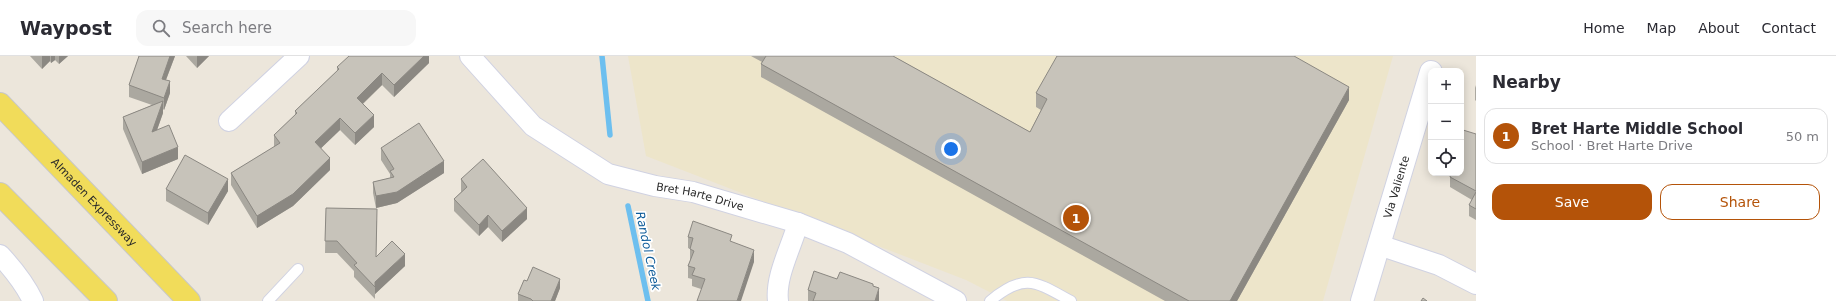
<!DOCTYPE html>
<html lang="en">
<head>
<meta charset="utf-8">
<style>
	:root { --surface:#fff; --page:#f7f7f7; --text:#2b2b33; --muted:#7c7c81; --line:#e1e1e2; --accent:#b45309 }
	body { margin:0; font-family:"DejaVu Sans",sans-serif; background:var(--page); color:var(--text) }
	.controls { position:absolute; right:12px; top:12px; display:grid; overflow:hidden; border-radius:8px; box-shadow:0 2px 10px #0003 }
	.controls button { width:36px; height:36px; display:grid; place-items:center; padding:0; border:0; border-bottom:1px solid var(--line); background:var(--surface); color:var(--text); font:20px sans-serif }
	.you { position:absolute; left:951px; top:93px; width:14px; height:14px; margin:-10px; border:3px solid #fff; border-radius:50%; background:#1a73e8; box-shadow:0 0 0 6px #1a73e833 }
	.badge { display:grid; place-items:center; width:26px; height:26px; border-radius:50%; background:var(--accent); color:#fff; font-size:13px; font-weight:700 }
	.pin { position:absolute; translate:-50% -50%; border:2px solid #fff; box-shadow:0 1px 4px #0006 }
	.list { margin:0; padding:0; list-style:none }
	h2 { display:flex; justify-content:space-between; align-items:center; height:52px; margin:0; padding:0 16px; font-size:17px }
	h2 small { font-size:13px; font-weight:400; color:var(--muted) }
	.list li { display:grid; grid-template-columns:26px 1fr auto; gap:12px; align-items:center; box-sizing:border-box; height:56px; margin:0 8px 8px; padding:0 8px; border:1px solid var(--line); border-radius:12px }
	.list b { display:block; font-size:15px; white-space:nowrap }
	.list p { margin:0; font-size:13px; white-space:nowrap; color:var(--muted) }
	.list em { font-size:13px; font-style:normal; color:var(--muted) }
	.actions { display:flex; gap:8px; padding:12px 16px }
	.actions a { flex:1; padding:9px 0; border:1px solid var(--accent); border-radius:12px; text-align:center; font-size:14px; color:var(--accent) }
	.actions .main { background:var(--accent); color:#fff }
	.icon { flex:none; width:22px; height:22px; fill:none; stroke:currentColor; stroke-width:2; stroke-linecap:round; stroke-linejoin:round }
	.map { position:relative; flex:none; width:1476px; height:245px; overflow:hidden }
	header { display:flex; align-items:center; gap:24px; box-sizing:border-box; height:56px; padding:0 20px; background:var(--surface); border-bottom:1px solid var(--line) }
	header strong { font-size:19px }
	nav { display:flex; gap:22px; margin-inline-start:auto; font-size:14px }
	.search { width:280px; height:36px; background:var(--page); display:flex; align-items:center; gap:10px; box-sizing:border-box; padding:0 14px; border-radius:12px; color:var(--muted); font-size:15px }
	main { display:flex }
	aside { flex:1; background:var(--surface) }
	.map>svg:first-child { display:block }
	.education { fill:#ede5ca }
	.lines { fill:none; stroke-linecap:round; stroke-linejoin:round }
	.stream { stroke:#6dbfef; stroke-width:5.5 }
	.service-casing { stroke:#d0d2e2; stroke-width:12 }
	.minor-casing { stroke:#d0d2e2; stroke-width:22 }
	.tertiary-casing { stroke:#d0d2e2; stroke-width:24 }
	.primary-casing { stroke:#c7c7c7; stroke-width:24 }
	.service { stroke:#fff; stroke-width:10 }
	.minor { stroke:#fff; stroke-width:20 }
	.tertiary { stroke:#fff; stroke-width:22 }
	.primary { stroke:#f1dc5a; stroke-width:22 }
	.wall { fill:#aba8a0 }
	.shaded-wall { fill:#8b8882 }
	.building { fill:#c7c3ba; stroke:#8b8882 }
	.labels { text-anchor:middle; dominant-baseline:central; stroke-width:3.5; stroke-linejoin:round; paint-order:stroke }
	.street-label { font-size:11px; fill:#292929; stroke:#fff }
	.water-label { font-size:12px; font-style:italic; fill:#0d5b99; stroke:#fff }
</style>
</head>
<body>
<header>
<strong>Waypost</strong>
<div class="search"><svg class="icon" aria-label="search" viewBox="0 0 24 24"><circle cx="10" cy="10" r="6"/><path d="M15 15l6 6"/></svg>Search here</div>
<nav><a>Home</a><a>Map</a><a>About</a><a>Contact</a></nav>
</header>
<main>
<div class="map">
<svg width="1476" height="245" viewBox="0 0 1476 245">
	<rect width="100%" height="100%" fill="#ece6db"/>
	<path class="education" d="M628,0H1393L1323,245H1007L966,224L646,100Z"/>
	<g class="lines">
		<g class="stream">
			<path d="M602,0L610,79"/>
			<path d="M628,150L648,245"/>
		</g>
		<g class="service-casing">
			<g id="service">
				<path d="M268,245L298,213"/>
				<path d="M990,245C1025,216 1036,226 1071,245"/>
			</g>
		</g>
		<g class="minor-casing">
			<g id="minor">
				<path id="s1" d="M470,0L533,70L608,118L655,130L693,136L798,167L848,187L956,245"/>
				<path d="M229,65L299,0"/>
				<path d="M1379,189L1439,209L1476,228"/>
				<path d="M0,199C13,213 25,228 33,245"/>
				<path d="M778,245C775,220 792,190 798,167"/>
			</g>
		</g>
		<g class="tertiary-casing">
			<g id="tertiary">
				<path id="s2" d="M1362,245L1431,16"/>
			</g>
		</g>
		<g class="primary-casing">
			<g id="primary">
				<path id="s3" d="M0,48L189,245"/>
				<path d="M0,138L106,245"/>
			</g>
		</g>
		<use href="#service" class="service"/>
		<use href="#minor" class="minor"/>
		<use href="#tertiary" class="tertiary"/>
		<use href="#primary" class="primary"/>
	</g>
	<g class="wall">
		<path d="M30,0H68L59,8L55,4L51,7L50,5L42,13Z"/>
		<path d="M139,0H175L166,24L170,37L164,54L163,53V57L157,74L178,103L142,118L123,73V61L152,49L129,41V29Z"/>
		<path d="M186,0H209L197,12Z"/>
		<path d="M429,0V7L394,41L382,29L363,48L374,71L355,89L340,74L321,92L330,114L293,150L257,172L231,129V117L274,91V79L295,59V55L337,15V11Z"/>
		<path d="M751,0H893L1030,76L1041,54L1036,51V37L1349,44L1237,245H1165L761,21V8L762,6Z"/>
		<path d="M1476,29V45L1475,44V32Z"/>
		<path d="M1476,78V164L1469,160V149L1472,144L1450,131V120L1442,117H1461Z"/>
		<path d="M381,92L444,117L397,147L376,152L373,137V126L390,122V118L381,104Z"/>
		<path d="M461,123L527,163L502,186L488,171L479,180L454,155V143L461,136Z"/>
		<path d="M166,133L228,135L208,169L166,145Z"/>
		<path d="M326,152L377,165L376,201L405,210L375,238V243L354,221V215L337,197H325Z"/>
		<path d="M688,181L732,186L754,206L701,233L692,230V223L688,222V210L690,205V193L688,192Z"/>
		<path d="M527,225L560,232L555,245H518V238Z"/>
		<path d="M873,230L879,244V245H808V234Z"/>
	</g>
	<g class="shaded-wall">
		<path d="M42,0H50V5L42,13Z"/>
		<path d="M51,0H55V4L51,7Z"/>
		<path d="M59,0H68L59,8Z"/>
		<path d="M170,0H175L162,34V23Z"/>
		<path d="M197,0H209L197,12Z"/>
		<path d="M424,0H429V7L394,41V29Z"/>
		<path d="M382,17V29L357,53V42Z"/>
		<path d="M170,25V37L164,54V42Z"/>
		<path d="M1349,31V44L1237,245H1230Z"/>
		<path d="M163,45V57L152,88V76Z"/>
		<path d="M374,59V71L355,89V77Z"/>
		<path d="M340,62V74L315,98V86Z"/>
		<path d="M178,91V103L142,118V106Z"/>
		<path d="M330,102V114L293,150L257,172V160Z"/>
		<path d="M444,105V117L397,147L376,152V140Z"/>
		<path d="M228,123V135L208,169V157Z"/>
		<path d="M527,152V163L502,186V175Z"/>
		<path d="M488,159V171L479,180V169Z"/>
		<path d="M754,194V206L741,245H737Z"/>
		<path d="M405,198V210L375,238V243V226Z"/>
		<path d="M560,223V232L555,245H551Z"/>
		<path d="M879,232V245H875Z"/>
	</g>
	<g class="building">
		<path d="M139,0H170L162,23L170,25L164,42L129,29Z"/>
		<path d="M349,0H424L394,29L382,17L357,42L374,59L355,77L340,62L315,86L330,102L293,138L257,160L231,117L280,87L274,79L297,57L295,55L339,13L337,11Z"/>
		<path d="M766,0H893L1030,76L1047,43L1036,37L1057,0H1294L1349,31L1230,245H1189L761,8Z"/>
		<path d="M163,45L152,76L169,69L178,91L142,106L123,61Z"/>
		<path d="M419,67L444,105L397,136L376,140L373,126L394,121L390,115L394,113L381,92Z"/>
		<path d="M1463,74L1476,78V135L1450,121L1451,117H1461V80Z"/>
		<path d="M185,99L228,123L208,157L166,133Z"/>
		<path d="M483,103L527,152L502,175L488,159L479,169L454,143L467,131L461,123Z"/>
		<path d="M1476,136V153L1469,149Z"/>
		<path d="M326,152L377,153L376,201L392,185L405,198L375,226V231L354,209L357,207L337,185H325Z"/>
		<path d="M693,165L732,179L730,185L754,194L737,245H697L705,223L692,219L695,212L688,210L694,195L690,193L693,182L688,181Z"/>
		<path d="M533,211L560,223L551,245H533L531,243L518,238L524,224L527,225Z"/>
		<path d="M814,215L837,223L840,216L873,228V230L879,232L875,245H813L816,237L808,234Z"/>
		<path d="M1423,242L1427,245H1421Z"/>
	</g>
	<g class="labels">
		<g class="street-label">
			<text stroke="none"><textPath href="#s2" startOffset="119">Via Valiente</textPath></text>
			<text stroke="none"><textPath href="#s1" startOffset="278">Bret Harte Drive</textPath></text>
			<text stroke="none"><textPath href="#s3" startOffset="136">Almaden Expressway</textPath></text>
		</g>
		<g class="water-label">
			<text transform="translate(648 195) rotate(78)">Randol Creek</text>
		</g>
	</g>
</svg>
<div class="controls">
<button>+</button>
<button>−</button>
<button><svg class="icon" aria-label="locate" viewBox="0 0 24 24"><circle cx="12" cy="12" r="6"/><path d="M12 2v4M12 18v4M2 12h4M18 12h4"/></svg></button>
</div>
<div class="you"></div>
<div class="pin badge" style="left:1076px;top:162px">1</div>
</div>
<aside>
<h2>Nearby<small></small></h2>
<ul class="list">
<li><span class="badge">1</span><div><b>Bret Harte Middle School</b><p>School · Bret Harte Drive</p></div><em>50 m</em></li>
</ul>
<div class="actions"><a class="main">Save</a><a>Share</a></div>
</aside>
</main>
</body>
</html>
